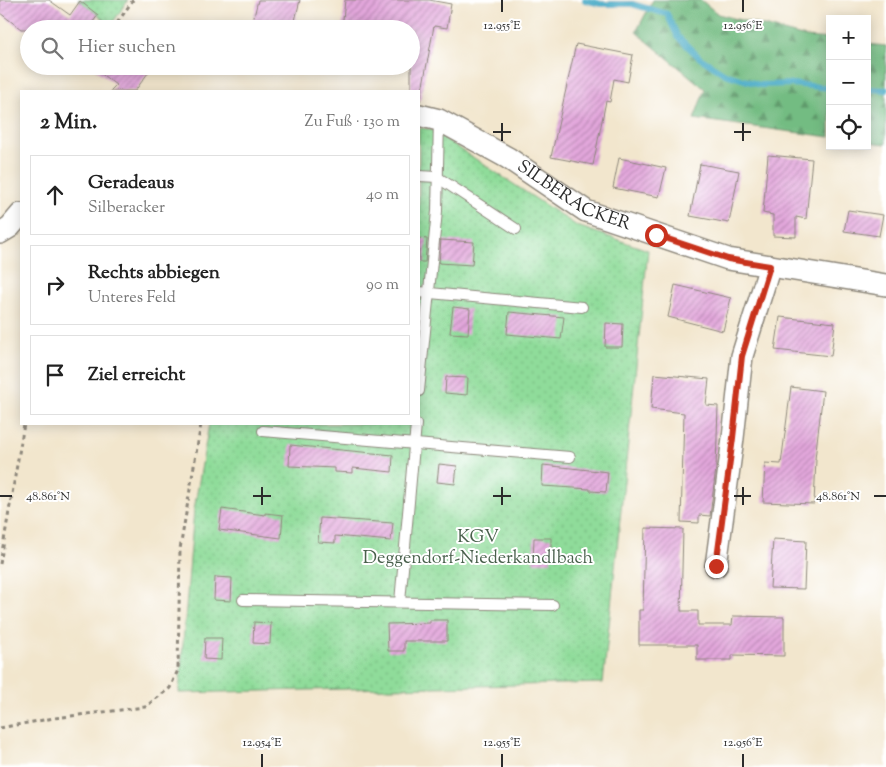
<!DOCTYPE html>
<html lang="de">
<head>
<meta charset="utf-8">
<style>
	:root { --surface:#fff; --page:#f6f6f6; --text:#222; --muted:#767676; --line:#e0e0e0 }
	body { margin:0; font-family:"Sorts Mill Goudy",serif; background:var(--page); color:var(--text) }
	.controls { position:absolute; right:15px; top:15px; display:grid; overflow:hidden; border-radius:0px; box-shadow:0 2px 12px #0003 }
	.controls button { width:45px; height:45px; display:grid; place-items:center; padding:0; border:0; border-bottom:1px solid var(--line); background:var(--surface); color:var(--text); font:25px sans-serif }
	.stop { position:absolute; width:15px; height:15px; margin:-11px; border:4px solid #c8321e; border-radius:50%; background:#fff }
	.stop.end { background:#c8321e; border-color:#fff; box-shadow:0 1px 5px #0008 }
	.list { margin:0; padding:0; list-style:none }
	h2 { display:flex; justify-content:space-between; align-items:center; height:65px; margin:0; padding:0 20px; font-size:21px }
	h2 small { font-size:16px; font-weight:400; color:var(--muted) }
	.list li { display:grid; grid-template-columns:32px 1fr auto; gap:15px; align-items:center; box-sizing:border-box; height:80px; margin:0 10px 10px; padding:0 10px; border:1px solid var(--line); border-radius:0px }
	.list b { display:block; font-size:19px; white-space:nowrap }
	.list p { margin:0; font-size:16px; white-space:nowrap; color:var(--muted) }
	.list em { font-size:16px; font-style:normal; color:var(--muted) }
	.icon { flex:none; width:28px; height:28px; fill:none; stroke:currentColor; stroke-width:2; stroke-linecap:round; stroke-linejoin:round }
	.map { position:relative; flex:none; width:886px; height:767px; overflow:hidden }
	.search { position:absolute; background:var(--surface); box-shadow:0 2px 12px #0003; left:20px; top:20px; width:400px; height:55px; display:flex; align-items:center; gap:12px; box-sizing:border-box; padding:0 18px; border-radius:28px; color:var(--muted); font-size:19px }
	.panel { position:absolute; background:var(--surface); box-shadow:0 2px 12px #0003; left:20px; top:90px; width:400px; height:335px; border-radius:0px }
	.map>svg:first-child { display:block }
	.forest { fill:url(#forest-firs); stroke:#4f7456 }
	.park { fill:url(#park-dots); stroke:#5d8462 }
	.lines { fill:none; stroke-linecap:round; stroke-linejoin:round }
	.stream { stroke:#45a9c5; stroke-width:6 }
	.building { fill:url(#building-hatch) }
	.lane-casing { stroke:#8e887c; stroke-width:12 }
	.street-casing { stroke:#8e887c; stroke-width:24 }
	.path { stroke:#8e887c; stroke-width:3; stroke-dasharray:4 4; stroke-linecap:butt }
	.lane { stroke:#fff; stroke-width:10 }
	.street { stroke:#fff; stroke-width:21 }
	.route { stroke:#c8321e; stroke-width:6 }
	.ticks { fill:none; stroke:#2b2b2b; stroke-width:2 }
	.labels { text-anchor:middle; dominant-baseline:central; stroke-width:4; stroke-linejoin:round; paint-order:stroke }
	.street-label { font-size:18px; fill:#2b2b2b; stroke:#fff }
	.park-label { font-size:18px; fill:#49604c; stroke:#fff }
	.ticks-label { font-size:12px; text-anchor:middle; fill:#2b2b2b; stroke:#fff; stroke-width:4; stroke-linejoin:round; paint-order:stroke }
</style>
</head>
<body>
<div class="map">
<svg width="886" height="767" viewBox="0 0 886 767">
	<defs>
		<pattern id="forest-firs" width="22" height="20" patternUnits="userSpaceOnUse" patternTransform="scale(1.25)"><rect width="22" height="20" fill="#73bc82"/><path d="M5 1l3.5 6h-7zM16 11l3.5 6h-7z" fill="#5f996b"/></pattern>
		<pattern id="park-dots" width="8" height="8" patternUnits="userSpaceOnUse" patternTransform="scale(1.25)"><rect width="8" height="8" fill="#8fdc9a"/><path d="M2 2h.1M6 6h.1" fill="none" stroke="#7cbd85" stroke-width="1.8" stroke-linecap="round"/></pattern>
		<pattern id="building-hatch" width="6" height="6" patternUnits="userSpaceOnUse" patternTransform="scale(1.25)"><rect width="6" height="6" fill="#e3a7dc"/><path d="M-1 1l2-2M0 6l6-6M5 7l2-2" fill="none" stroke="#b888b3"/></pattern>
	</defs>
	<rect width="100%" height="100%" fill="#fff"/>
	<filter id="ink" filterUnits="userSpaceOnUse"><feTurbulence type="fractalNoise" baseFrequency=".02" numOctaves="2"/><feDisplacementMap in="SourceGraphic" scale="10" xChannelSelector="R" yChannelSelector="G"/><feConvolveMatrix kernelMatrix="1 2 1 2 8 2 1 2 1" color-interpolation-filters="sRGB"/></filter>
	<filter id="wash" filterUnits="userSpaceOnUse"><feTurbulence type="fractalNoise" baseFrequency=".0096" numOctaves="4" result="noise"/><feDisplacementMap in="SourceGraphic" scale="20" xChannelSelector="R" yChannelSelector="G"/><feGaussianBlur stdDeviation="1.12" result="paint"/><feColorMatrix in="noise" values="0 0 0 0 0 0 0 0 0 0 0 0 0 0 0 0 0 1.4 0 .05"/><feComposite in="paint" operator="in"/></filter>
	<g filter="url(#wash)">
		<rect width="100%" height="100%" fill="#f2e6cd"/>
		<g class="forest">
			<path d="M653,0H701L718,14L806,37L830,39V137L694,119L705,89L636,32Z"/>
			<path d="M867,44L886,46V144L867,142Z"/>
		</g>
		<g class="park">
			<path d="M78,0H128L111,25Z"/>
			<path d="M419,128L430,129L577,226L648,250L603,683L179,693L194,510L209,424H419Z"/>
		</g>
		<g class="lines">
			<g class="stream">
				<path d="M585,0L601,4H632L667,14L678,37L700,58L725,74L760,85L792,84L830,88"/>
				<path d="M867,89L886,90"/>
			</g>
		</g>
		<g id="blocks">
			<g class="building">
				<path d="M0,0H49L70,15L80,1L98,15L88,29H21L0,13Z"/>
				<path d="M258,0H300L293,29H251Z"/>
				<path d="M345,0H429L451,4L447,28L434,26L420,101H419V91H411V29H342Z"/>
				<path d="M576,44L633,55L628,82L614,79L610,102L606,101L593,165L551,157Z"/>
				<path d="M91,66H153L135,91H110L116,85Z"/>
				<path d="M768,155L812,159L806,219L796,217V237L773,236V215L763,213Z"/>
				<path d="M619,158L666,168L659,197L613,188Z"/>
				<path d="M700,164L739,171L729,223L690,216Z"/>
				<path d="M848,210L883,215L879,236L844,231Z"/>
				<path d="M419,238L427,239L425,262H419Z"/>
				<path d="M441,240L474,242L472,265L439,263Z"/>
				<path d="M675,285L731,298L723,331L668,317Z"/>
				<path d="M453,307L470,309L468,334L450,333Z"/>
				<path d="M509,312L564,317L561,339L507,334Z"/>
				<path d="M780,317L835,323L831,356L775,350Z"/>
				<path d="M606,323L623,324L622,347H605Z"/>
				<path d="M654,374L709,379L706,405L718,406L716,468L710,516L699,515V523L681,522L684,413L651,409Z"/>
				<path d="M446,377L468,378L467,395L445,393Z"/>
				<path d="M791,387L823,391L815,459H816L814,504L763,502L765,463L781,464Z"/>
				<path d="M290,445L393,455L392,472L353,468V473L335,472V468L289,466Z"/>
				<path d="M439,464L457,466L455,484L437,482Z"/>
				<path d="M543,465L608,472L606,492L590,491V489L542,486Z"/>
				<path d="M222,509L265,515V513L283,515L281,538L219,530Z"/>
				<path d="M320,518L393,523L391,541L335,536V543L318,542Z"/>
				<path d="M645,528L683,529L681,611H698V625H732L733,616L784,617V656L732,655V660H697V645H639V610H643Z"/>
				<path d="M534,538H551V562H533Z"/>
				<path d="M773,539L806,541L804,589L770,588Z"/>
				<path d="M215,577L232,578L231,601L214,600Z"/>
				<path d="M430,620H447V641H404V651H388L387,624L430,623Z"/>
				<path d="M254,622L271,623L270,644L253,643Z"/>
				<path d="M205,638H222L221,660L204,659Z"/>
			</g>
		</g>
	</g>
	<g filter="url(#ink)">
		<use href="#blocks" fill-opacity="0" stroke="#8e887c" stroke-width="1"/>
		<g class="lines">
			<g class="lane-casing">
				<g id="lane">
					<path d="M419,176L437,177L516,229"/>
					<path d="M419,292L582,307"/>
					<path d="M419,391L437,211L439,120"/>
					<path d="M263,431L570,457"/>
					<path d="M243,600L553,605"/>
					<path d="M400,602L416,424"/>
				</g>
			</g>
			<g class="street-casing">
				<g id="street">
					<path id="s1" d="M419,115L439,120L508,158L586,211L728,259L886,285"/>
					<path d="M0,233L10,227L21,214"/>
					<path d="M716,566L733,438L742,356L770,266"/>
				</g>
			</g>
			<g class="path">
				<path d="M113,29L133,0"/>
				<path d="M0,564L24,424"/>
				<path d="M0,728L54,718L145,707L170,688L178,670L180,549L201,424"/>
			</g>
			<use href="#lane" class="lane"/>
			<use href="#street" class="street"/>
		</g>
	</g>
	<g class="lines" filter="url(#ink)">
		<path class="route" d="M656,235L728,259L770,266L742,356L733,438L716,566"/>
	</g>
	<path class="ticks" d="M502,0V12M743,0V12M502,123V141M743,123V141M493,132H511M734,132H751M262,487V505M502,487V505M743,487V505M0,496H12M253,496H271M493,496H511M734,496H751M874,496H886M262,754V767M502,754V767M743,754V767"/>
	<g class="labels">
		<g class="street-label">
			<text stroke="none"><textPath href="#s1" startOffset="176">SILBERACKER</textPath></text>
		</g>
		<g class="park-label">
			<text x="478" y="538">KGV<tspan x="478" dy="21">Deggendorf-Niederkandlbach</tspan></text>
		</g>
	</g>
	<g class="ticks-label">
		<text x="502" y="29">12.955°E</text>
		<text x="743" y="29">12.956°E</text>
		<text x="48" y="500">48.861°N</text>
		<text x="838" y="500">48.861°N</text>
		<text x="262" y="746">12.954°E</text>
		<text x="502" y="746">12.955°E</text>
		<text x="743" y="746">12.956°E</text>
	</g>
</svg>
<div class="controls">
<button>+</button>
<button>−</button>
<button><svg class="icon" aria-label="locate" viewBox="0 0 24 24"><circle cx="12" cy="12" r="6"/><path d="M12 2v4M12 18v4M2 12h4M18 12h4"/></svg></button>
</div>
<div class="stop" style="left:656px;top:235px"></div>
<div class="stop end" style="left:716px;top:566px"></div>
<div class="search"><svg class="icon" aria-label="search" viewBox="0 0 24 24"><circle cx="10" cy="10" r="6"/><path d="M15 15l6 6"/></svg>Hier suchen</div>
<section class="panel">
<h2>2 Min.<small>Zu Fuß · 130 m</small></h2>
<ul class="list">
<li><svg class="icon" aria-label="ahead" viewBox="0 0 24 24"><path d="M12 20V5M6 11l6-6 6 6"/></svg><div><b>Geradeaus</b><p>Silberacker</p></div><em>40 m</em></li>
<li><svg class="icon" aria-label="right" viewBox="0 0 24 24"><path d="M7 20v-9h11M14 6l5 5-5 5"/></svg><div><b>Rechts abbiegen</b><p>Unteres Feld</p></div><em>90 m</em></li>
<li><svg class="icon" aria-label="arrive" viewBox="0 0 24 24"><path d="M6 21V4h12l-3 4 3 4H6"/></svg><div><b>Ziel erreicht</b></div></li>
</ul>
</section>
</div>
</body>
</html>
